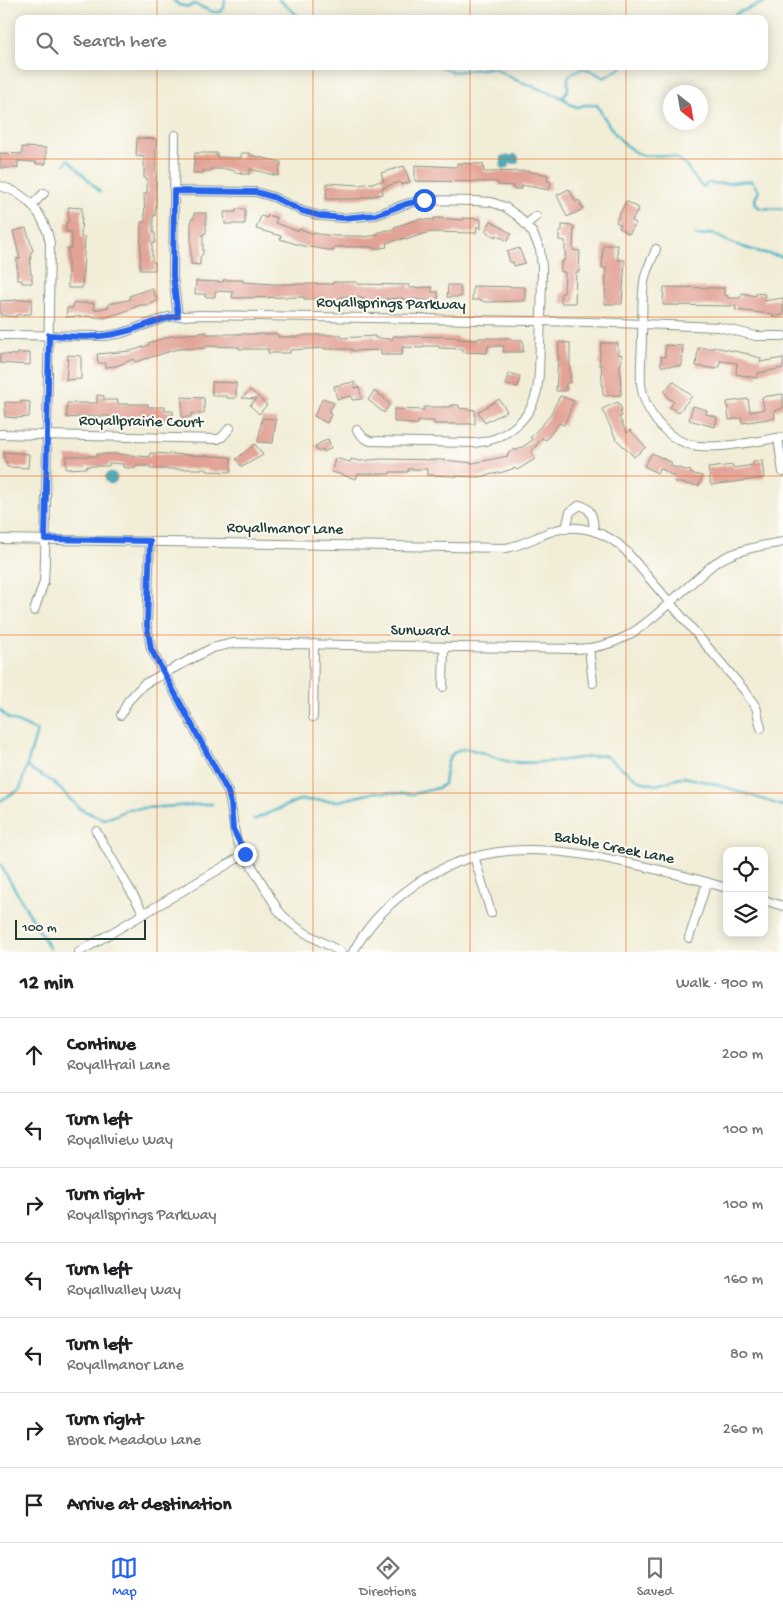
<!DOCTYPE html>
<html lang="en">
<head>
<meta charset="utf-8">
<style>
	:root { --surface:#fff; --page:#f6f6f6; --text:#202124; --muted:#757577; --line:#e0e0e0; --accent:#2563eb }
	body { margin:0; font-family:"Gochi Hand",sans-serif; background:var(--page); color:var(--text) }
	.controls { position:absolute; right:15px; bottom:15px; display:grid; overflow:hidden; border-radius:10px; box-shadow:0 2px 12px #0003 }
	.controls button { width:45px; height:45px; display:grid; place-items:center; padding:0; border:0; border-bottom:1px solid var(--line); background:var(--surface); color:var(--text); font:25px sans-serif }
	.compass { position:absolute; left:663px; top:85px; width:45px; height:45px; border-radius:50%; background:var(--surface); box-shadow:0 2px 12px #0003; rotate:149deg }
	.scale { position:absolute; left:15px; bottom:12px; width:131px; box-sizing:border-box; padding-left:5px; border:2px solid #1f3d34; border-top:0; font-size:14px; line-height:18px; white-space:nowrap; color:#1f3d34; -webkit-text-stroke:4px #fdfcf7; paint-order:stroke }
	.stop { position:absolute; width:15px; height:15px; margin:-11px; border:4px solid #2563eb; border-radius:50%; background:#fff }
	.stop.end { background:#2563eb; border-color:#fff; box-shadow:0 1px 5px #0008 }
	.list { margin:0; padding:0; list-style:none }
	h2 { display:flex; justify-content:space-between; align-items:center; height:65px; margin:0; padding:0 20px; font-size:21px }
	h2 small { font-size:16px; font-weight:400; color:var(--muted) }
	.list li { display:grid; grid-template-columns:32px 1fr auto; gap:15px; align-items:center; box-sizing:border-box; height:75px; padding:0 20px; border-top:1px solid var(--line) }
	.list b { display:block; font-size:19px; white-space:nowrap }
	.list p { margin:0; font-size:16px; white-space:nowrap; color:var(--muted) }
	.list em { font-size:16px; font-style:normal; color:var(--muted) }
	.icon { flex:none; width:28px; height:28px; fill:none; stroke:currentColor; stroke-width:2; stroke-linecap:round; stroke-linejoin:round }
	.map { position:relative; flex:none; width:783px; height:952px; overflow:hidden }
	.search { position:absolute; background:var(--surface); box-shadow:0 2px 12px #0003; left:15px; right:15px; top:15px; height:55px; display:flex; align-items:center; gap:12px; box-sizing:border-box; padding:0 18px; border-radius:10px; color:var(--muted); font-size:19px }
	.sheet { height:590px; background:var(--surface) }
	nav { display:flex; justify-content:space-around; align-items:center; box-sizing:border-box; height:70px; border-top:1px solid var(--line); background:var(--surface); font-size:14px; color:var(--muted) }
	nav a { display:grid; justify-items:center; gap:2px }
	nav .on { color:var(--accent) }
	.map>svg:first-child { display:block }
	.water { fill:#47b2c5; stroke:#33787c }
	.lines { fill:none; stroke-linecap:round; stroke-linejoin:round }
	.stream { stroke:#47b2c5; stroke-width:2.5 }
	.building { fill:#e2a296 }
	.minor-casing { stroke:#889586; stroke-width:10 }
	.minor { stroke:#fff; stroke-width:8 }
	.route { stroke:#2563eb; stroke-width:6 }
	.grid { fill:none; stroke:#e8590c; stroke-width:1; stroke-opacity:0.55 }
	.labels { text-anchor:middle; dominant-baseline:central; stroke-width:4; stroke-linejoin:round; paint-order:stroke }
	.street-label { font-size:16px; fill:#1f3d34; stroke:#fdfcf7 }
</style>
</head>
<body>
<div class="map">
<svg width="783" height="952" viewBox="0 0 783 952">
	<rect width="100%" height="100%" fill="#fdfcf7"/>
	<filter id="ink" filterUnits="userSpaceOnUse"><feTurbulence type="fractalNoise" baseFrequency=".02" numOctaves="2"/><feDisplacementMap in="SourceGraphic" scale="10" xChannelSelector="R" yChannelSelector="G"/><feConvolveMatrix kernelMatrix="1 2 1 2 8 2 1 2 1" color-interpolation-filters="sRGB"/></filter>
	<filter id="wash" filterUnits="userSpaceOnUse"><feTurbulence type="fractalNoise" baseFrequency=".0096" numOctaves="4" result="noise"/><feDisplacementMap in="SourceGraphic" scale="20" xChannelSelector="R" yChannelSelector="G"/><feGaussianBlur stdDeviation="1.12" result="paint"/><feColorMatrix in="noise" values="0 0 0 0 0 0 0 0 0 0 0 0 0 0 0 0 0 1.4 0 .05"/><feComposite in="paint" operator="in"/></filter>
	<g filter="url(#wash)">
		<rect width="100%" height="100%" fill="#f1edd7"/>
		<g class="water">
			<path d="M514,154L518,156V163H509L508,167L503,169L501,167L502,156H514Z"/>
			<circle cx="111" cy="478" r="5.5"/>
		</g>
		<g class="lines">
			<g class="stream">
				<path d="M173,0L179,5L189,7L194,4L213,12H220L224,8L225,0"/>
				<path d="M279,0L302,19"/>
				<path d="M731,19L737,13L771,0"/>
				<path d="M329,66L341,71L354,66"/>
				<path d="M440,66L452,72L493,68L516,80L563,98L570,104L577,107L585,105H597C606,122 623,150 643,155C655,157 667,153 678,159C690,166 693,180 703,187L708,183C723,186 736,181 751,181L759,191L755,199L756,205L760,208L783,209"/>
				<path d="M563,98L568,90V77C583,63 589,69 604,78L624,66"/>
				<path d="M68,159L100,192"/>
				<path d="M65,164L68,160"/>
				<path d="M695,235L701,236L712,233C733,246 758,252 783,257"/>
				<path d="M0,710L8,718L37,731L20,789L0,801"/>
				<path d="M27,767L53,782L80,809L103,819L114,816L128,809L212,804"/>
				<path d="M253,820L299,800L339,801L376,792L413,794L438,788L444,784C446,774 445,759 455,752C469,742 495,760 511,762C538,765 576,758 604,755L640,781L656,785L684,777L719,785L783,806"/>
				<path d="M0,864L50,949"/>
			</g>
		</g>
		<g id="blocks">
			<g class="building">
				<path d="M137,138L156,139V205L155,216H153V233H155V243H152V262H155V270H140L141,222H145L144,193H147V178H144V157L136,156Z"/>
				<path d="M22,147L46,148V164H36V162L18,161V168H0V153L22,154Z"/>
				<path d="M195,153H217V157L241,158V153H250V155L281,162L278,176L250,169V174H241V172L235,173V171L226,169H211V171H203V173H193Z"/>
				<path d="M457,163L483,164L484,172L528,171L548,175L547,181L551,182L549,190L522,185V189H513V186L498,185V182L415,181V165L457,167Z"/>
				<path d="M404,166L410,182L401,185L400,182L393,184L382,188L383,194L357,199H326L327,183L359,185L384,181L381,173Z"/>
				<path d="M569,189L576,202L579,200L583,209L567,217L557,195Z"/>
				<path d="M626,201L639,208L632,221L636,223L629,234L619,228L621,225L616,222Z"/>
				<path d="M68,207L82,208L81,237H85L82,288H68V248H72V232H66V222H69Z"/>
				<path d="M236,209H245V224H225L224,212H236Z"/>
				<path d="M194,213H206V232L205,234H203V254L200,257V265L191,264V224L192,218L194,219Z"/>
				<path d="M268,215L277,218L275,223L298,231L299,229L312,233L334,236H364V237L378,235V232L395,229L394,227L410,222L420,219L434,220V218H439L464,220L462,218L481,219V229L477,226L476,233L429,232L406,240L405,238L386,243L387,247L374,249V247H334V251L303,246L280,239L281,236L256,229L261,216L267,218Z"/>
				<path d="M491,221L512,234L507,241L497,235L495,237L485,231Z"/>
				<path d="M562,225L574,226L573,250L580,251L579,272H576L575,303H561V293H564L565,272H561V262L563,263V260H565V241L559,240V231H562Z"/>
				<path d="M26,228L33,251L31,252L30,267L31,274H32V283H22V280H17V258L20,259L13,231Z"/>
				<path d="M603,245H617L618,260H625L622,304H605L606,268H602Z"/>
				<path d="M519,248L525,263L514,266L513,262L510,263L507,252Z"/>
				<path d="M223,280H243V282L273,284H333V282H357V284L409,285V288L432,287V292H438V301L412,299V301H403V298L374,300L360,298V296L341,297V299H304V297L232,298L233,292L215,291V297H205V294H195L196,281L223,282Z"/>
				<path d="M448,285H460L461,297H447Z"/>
				<path d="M473,286L525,287V301L486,302L479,300H472Z"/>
				<path d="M664,287L719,288H724V295L728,296V298H740L742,293L756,296V293L765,294L764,301L783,298V315L773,317L772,314L735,310L736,306L663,305Z"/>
				<path d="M152,288L157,301L148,305H140L123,312L104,318L87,316L66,317L67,308H73V303H94V310L109,307L108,304L128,300L130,299L129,296Z"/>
				<path d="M32,299L31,314L16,315V317L0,315V301Z"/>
				<path d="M206,332V334H278V337H297L306,335H341V338L375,336V338L393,339V336L458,337V339L478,340V338H511V340H523V352H503L504,346H488L487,353L463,352V349L439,348V346H423V348L402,347V355H381V350L352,351V349H325V348L290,350V353H268V349H239V347L206,346V348L178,349L135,362L134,359L116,366L106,367V363H98L97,354L131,351L149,345L148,343L171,336Z"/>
				<path d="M559,342L570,343V383H566V391H556Z"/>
				<path d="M601,343H618V354L622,355L621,365H620L621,395L604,396L603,394L601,365H599Z"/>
				<path d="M665,345L683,346L682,366H661V356L665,357Z"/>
				<path d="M714,347L749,354V355L761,358L760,362L783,358V368L758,373L757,378L736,374L737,363L720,361L719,367L716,369L696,366L698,348H714Z"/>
				<path d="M18,353H30V365L0,363V354L17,355Z"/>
				<path d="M68,355L81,356V379L66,380Z"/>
				<path d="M509,373L520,376L518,387L506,385Z"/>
				<path d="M673,381L692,396L678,413L670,407L674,402L666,396L667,395L664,392Z"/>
				<path d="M212,382L236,383V398H227V396H212Z"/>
				<path d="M354,382L355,388L359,387L362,399L352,400L351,396L337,399L334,386Z"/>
				<path d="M250,390L267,405L259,414L250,405L257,399L242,398Z"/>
				<path d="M374,391L385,398L384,399L390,404L384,413L368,400Z"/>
				<path d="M783,394V408L774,411L775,418L742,423L741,418L729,420L727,402L748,399L750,412L764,409L762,397Z"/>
				<path d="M97,395L104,396V400H118V404H148V407H165V411H173V420L109,418V416H91L67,418V403H97Z"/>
				<path d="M560,396L574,401L564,425L559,423L546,440L542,438L531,452L535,459L517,470L515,468L503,472L479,477L427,475V469H408V472H390V474H358L356,479L332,472L335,458L350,462L351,459L360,461L380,459L443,460L473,463L508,456L507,454L515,449L516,451L533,440L530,438L549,417Z"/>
				<path d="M182,397L204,398V413L191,414V417H182Z"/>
				<path d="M323,398L334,403L328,413L331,414L327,423L314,416Z"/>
				<path d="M499,399L507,411L485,423L478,412Z"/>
				<path d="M22,401L30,402L29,417L17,418L5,417V402L22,403Z"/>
				<path d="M618,402L622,410L620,411L622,416L619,417L627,433L630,430L646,447L634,457L616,439L602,409Z"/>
				<path d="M451,405H459V408L475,410V424H434V421H418V424H409L403,422H394V409L424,410V407H451Z"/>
				<path d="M693,406L707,410L706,414L717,417L715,427L689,420Z"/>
				<path d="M262,418L276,419L273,443L258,442Z"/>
				<path d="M328,439L331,448L324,452L323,449L318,452L315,446Z"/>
				<path d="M255,444L263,455L242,467L236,459Z"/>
				<path d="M4,452L29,454L28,468L7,467V462H4Z"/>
				<path d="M150,453L231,457V472L207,471V469H150V466H135V468H127L123,467V464L109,463V466H87V468L66,469V456H97V454H117L150,457Z"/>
				<path d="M652,453L672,463L670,466L691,471L690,473L702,476L699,486L674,482L675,477L660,468L657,473L644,466Z"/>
				<path d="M762,460L764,478L711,485L708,468L733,465V468L753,465V462Z"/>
			</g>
		</g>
	</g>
	<g filter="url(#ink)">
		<use href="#blocks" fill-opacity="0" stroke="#889586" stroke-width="1"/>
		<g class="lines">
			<g class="minor-casing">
				<g id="minor">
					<path d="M175,135L173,276L178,316"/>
					<path d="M0,186C28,193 45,216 50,243L45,561L44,582L34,611"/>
					<path d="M174,191L256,192L273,197L302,211L321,216L343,218L376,215L406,204L424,200L475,201L491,202L505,207L519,217L532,232L540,249L542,267C542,293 541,318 540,344C539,359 540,375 537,390C531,420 504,441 474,443L370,441L364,438L357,430"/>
					<path d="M32,205L44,193"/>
					<path d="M526,225L536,216"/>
					<path d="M656,249C653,258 647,268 645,277C641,293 643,318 642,335C642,351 640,368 641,384C644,410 663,436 688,444C714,451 756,441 783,437"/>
					<path d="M0,335L106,336L122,333L168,317L200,315L591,322L719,327L756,336H783"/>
					<path d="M0,434L218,439L222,437L230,428"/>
					<path d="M778,438L783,472"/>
					<path d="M566,529L570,512L580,505C593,509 593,519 594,530"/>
					<path d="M0,539L506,548C523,545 535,537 550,532C577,522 606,531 626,551L745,691L756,707L761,728"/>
					<path d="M150,541L147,625L151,649L228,792C233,809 232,825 237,841L278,910C294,930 319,940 341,952"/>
					<path d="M589,648L593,683"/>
					<path d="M443,687L444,647"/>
					<path d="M121,715L128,701L144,684L212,648L234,643L576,649C616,648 637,632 665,607C682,592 698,577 715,563C735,550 759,546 783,542"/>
					<path d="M313,717L314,644"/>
					<path d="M96,831L144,914"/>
					<path d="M474,856L491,913"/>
					<path d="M764,900L783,906"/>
					<path d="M689,938L707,882"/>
					<path d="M79,952L245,854"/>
					<path d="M353,952C366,928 383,909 405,892C472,839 545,845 623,862C658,869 693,878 727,888"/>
				</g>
			</g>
			<use href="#minor" class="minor"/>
		</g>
	</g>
	<g class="lines" filter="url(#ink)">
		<path class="route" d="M245,854L233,829L231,804L228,792L151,649L147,625L150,541L45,539L49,335C72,336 96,339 119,333C139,329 157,319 178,316L173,276L174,191L256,192L273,197L302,211L321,216L343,218L376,215L406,204L424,200"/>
	</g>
	<path class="grid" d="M157,0V19M313,0V19M470,0V19M626,0V19M157,66V952M313,66V952M470,66V952M626,66V952M0,159H783M0,317H783M0,476H783M0,635H783M0,793H783"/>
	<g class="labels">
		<g class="street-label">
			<text transform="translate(391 305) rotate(1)">Royallsprings Parkway</text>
			<text transform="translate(141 423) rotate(1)">Royallprairie Court</text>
			<text transform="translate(285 530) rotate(1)">Royallmanor Lane</text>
			<text transform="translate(420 632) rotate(1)">Sunward</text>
			<text transform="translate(614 849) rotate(11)">Babble Creek Lane</text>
		</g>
	</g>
</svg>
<div class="controls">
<button><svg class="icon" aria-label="locate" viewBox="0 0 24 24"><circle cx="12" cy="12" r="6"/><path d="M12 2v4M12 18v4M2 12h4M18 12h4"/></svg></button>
<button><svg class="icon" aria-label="layers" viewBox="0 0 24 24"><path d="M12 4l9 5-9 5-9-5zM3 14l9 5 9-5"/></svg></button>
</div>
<svg class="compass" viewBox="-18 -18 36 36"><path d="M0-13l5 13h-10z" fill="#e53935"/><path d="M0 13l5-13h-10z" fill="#757577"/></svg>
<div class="scale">100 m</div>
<div class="stop" style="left:424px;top:200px"></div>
<div class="stop end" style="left:245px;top:854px"></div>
<div class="search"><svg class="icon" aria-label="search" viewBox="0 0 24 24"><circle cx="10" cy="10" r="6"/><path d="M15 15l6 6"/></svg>Search here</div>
</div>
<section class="sheet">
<h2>12 min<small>Walk · 900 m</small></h2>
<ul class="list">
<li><svg class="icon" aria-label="ahead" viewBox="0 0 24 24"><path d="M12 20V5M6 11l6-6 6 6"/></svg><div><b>Continue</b><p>Royalltrail Lane</p></div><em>200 m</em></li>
<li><svg class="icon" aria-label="left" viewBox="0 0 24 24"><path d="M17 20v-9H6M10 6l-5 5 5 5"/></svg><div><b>Turn left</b><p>Royallview Way</p></div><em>100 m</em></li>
<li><svg class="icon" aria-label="right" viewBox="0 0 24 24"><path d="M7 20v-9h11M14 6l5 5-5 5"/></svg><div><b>Turn right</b><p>Royallsprings Parkway</p></div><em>100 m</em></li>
<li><svg class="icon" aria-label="left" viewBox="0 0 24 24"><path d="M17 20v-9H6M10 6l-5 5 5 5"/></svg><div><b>Turn left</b><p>Royallvalley Way</p></div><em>160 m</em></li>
<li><svg class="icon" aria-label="left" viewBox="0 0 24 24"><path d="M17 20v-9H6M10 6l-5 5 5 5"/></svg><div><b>Turn left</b><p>Royallmanor Lane</p></div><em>80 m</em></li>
<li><svg class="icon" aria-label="right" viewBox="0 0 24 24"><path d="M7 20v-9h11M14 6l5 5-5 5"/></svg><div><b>Turn right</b><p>Brook Meadow Lane</p></div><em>260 m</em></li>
<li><svg class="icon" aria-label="arrive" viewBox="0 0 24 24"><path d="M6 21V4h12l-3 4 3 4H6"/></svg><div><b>Arrive at destination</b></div></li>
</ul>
</section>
<nav>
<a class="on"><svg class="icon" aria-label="map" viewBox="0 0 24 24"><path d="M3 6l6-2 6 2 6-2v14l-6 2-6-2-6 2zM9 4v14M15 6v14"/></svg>Map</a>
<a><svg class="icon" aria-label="directions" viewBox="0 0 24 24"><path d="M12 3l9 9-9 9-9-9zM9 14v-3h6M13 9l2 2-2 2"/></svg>Directions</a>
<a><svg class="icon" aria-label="saved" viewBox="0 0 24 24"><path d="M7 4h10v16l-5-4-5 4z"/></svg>Saved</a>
</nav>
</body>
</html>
